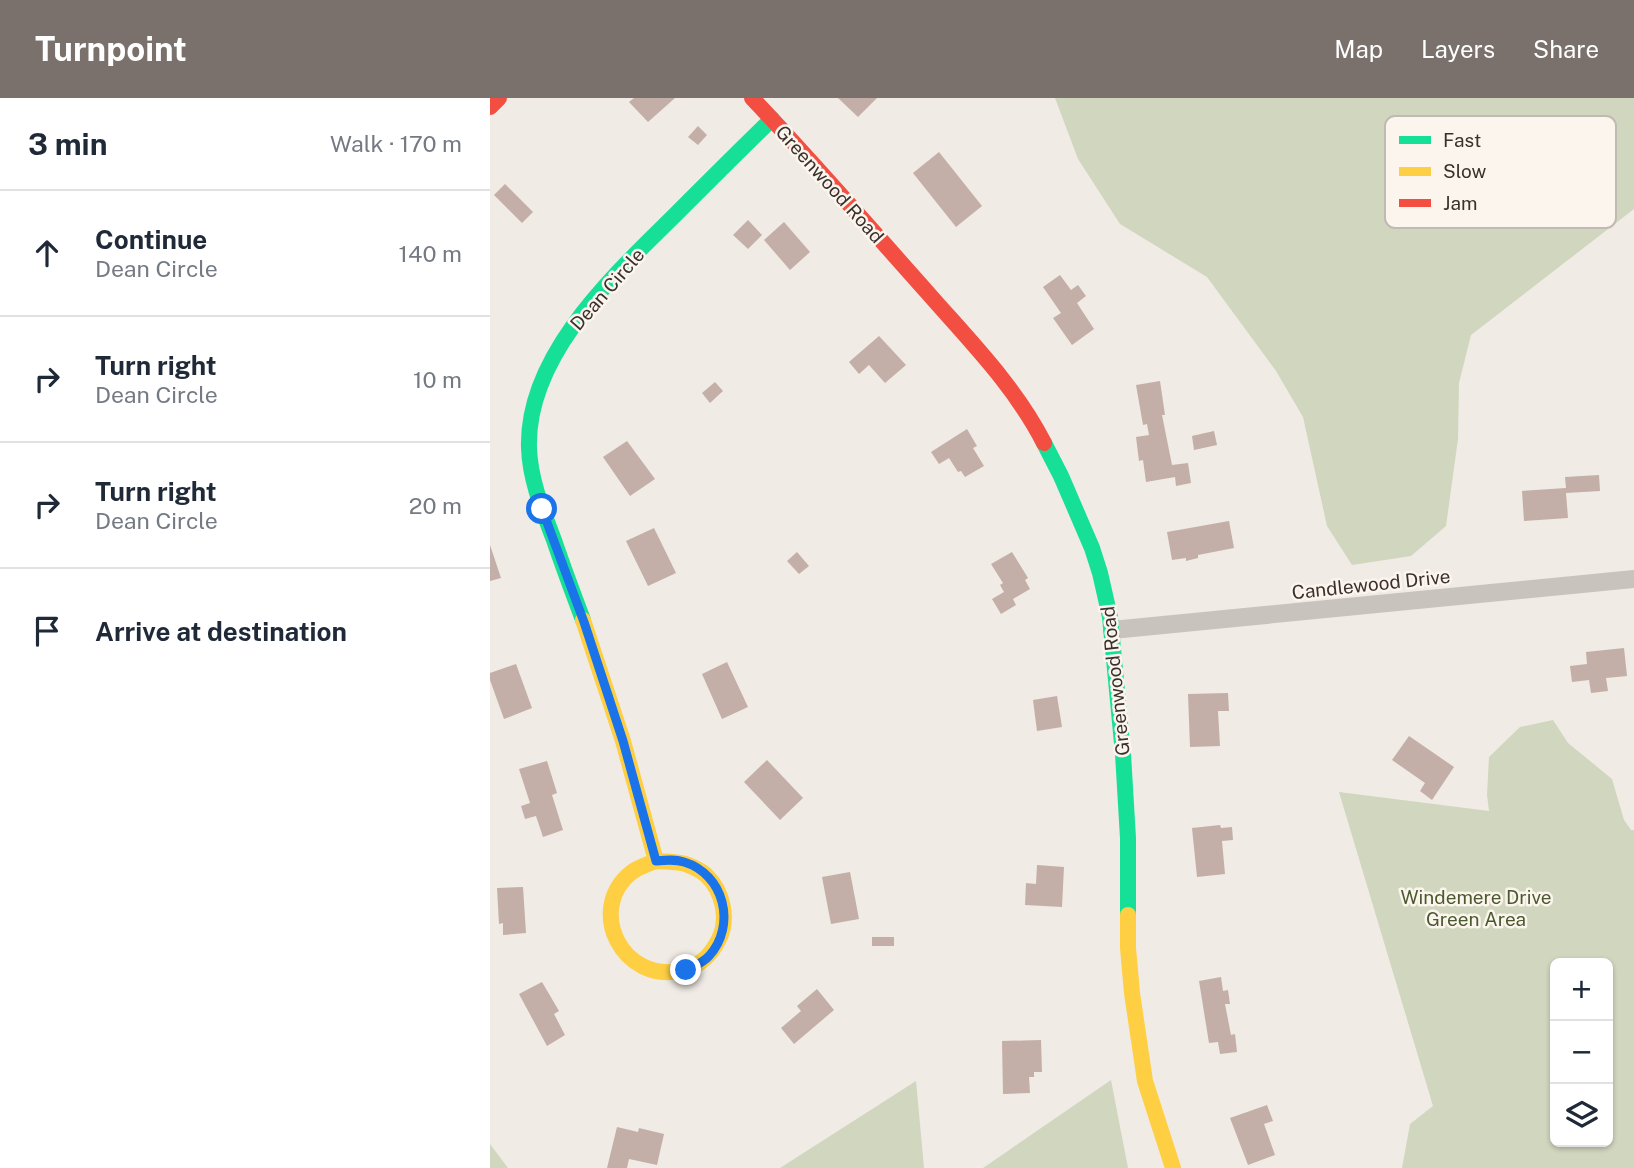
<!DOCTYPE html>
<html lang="en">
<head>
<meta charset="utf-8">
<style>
	:root { --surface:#fff; --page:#f6f6f7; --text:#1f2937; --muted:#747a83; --line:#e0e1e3; --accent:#7a716c }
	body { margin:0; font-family:"Public Sans",sans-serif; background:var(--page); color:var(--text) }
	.controls { position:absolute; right:21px; bottom:21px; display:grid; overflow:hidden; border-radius:10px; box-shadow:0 2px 5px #0004 }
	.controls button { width:63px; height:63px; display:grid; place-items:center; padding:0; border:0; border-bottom:2px solid var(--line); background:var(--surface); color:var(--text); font:35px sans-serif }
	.stop { position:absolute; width:21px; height:21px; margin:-16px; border:5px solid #1a73e8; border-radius:50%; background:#fff }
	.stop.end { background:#1a73e8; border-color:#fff; box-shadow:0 2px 7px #0008 }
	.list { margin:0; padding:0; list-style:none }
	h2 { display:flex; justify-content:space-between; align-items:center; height:91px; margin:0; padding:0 28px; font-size:30px }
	h2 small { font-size:23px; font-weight:400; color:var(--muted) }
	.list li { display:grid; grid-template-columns:46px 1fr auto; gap:21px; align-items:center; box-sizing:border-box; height:126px; padding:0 28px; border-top:2px solid var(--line) }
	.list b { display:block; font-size:26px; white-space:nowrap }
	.list p { margin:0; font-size:23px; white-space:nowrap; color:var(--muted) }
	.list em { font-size:23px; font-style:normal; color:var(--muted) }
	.icon { flex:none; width:38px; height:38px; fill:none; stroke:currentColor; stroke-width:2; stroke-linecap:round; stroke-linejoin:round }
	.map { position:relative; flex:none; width:1144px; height:1070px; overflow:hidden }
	header { display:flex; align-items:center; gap:42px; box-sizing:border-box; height:98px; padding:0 35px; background:var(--accent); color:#fff }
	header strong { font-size:33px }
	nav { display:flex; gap:38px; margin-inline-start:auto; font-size:24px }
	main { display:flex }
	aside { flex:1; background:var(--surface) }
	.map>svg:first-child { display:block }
	.green { fill:#d1d6bf; fill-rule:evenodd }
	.building { fill:#c3afa7 }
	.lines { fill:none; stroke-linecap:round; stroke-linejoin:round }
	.street { stroke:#c9c3be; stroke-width:18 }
	.fast { stroke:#16e098; stroke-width:16 }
	.slow { stroke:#ffcf43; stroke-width:16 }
	.jam { stroke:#f24e42; stroke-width:16 }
	.route { stroke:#1a73e8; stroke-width:9 }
	.labels { text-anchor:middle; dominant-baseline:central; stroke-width:5; stroke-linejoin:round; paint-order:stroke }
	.street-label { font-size:19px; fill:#3b302b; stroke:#fbf5ee }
	.park-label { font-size:19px; fill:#4a5a2e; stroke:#fbf5ee }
	.key { fill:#fbf5ee; stroke:#c1bab4; stroke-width:2 }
	.key-label { font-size:19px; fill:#3b302b }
</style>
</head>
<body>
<header>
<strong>Turnpoint</strong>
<nav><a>Map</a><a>Layers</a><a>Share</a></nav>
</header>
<main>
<aside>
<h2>3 min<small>Walk · 170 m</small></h2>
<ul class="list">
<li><svg class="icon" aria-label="ahead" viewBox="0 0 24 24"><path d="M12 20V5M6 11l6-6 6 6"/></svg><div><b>Continue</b><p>Dean Circle</p></div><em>140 m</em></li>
<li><svg class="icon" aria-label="right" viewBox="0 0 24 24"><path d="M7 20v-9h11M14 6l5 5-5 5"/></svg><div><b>Turn right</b><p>Dean Circle</p></div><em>10 m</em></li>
<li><svg class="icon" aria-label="right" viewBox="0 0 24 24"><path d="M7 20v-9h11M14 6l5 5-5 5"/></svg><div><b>Turn right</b><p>Dean Circle</p></div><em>20 m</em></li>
<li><svg class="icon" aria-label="arrive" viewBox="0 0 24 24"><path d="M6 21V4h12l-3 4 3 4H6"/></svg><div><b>Arrive at destination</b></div></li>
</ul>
</aside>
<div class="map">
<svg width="1144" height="1070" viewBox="0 0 1144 1070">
	<rect width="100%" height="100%" fill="#f0ebe5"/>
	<g class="green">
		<path d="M565,0H1144V111L981,237L969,285L968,341L956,428L921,458L862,467L837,428L813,319L786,273L717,179L630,126L588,61Z"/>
		<path d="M1063,622L1078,645L1122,681L1134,722L1141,732H1144V1070H912L920,1026L943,1008L849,694L999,713L997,697L999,659L1030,629ZM1065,865H1118V1044H1065Z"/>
		<path d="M621,982L638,1070H493Z"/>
		<path d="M426,983L434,1070H290Z"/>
		<path d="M0,1046L18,1070H0Z"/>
	</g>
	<g class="building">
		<path d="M144,0H185L158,24L139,4Z"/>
		<path d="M348,0H387L368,19Z"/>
		<path d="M208,28L217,37L208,47L198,39Z"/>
		<path d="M449,54L492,108L466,129L423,75Z"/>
		<path d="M15,86L43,114L32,125L4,97Z"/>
		<path d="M258,122L272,137L258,151L243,137Z"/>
		<path d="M294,124L320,154L300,172L274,142Z"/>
		<path d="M570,177L581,192L588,187L596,198L587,205L604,231L582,247L563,220L571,215L553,189Z"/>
		<path d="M389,238L416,267L395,285L379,267L369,276L359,264Z"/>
		<path d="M670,283L675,317H672L682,367L698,365L701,385L686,388L685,379L656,384L653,362L649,363L646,339L659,337L657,326L653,327L646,287Z"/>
		<path d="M225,284L233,293L220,305L212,295Z"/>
		<path d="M477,331L487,348L483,350L494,368L475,379L471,373L468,374L459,360L449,366L441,354Z"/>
		<path d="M724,333L727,347L704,352L702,338Z"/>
		<path d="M137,343L165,381L140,398L113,359Z"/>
		<path d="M1109,377L1110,393L1076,395L1078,420L1034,423L1032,393L1076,390L1075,379Z"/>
		<path d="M739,423L744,450L708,457V460L696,463V460L682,462L677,434Z"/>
		<path d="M164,430L186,475L158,488L136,443Z"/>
		<path d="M0,447L11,480L0,483Z"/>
		<path d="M307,454L319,468L309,476L297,463Z"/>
		<path d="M522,454L538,480L535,482L540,491L523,501L526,507L511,516L502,501L514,494L510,487L513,485L501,466Z"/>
		<path d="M1134,550L1137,578L1116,580L1118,593L1101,595L1099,582L1082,584L1080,568L1097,566L1096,554Z"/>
		<path d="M237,564L258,609L232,621L212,576Z"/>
		<path d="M26,566L42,610L14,621L0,582V575Z"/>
		<path d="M738,595L739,613H728L730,648L700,649L698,596Z"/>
		<path d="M567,598L572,629L547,633L543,602Z"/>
		<path d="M919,638L964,669L942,702L930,693L935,685L902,662Z"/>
		<path d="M277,662L313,700L290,722L254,684Z"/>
		<path d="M57,663L67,695L62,697L73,732L53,739L46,718L35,721L31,708L40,705L29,671Z"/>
		<path d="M730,727L731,730L742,729L743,742L732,743L735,776L707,779L702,730Z"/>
		<path d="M547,767L574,769L572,809L535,807L536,785L546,786Z"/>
		<path d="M360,774L369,821L341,826L332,779Z"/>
		<path d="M33,789L36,835L13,837V825L9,826L7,790Z"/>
		<rect x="382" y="839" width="22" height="9"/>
		<path d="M731,879L733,893L738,892L740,906H735L741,937L745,936L747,954L730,956L728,944L719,945L709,883Z"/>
		<path d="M52,884L69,913L64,916L75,937L57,948L29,896Z"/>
		<path d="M327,891L344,912L304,946L291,930L311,913L307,908Z"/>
		<path d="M551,942L552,974H544V979H539L540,995L513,996L512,943Z"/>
		<path d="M777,1007L783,1023L774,1026L785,1057L758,1067L740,1020Z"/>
		<path d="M127,1029L148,1034L149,1030L174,1036L167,1067L139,1061L137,1070H117Z"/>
	</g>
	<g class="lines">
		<path class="street" d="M622,532L1144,481"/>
		<g class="fast">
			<path d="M554,345L571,378L602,450L610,475L620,519L633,656L638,740V817"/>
			<path d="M93,522C83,495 73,469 64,442C53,413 40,382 39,350C36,258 123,178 184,118C216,86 249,53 282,21"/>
		</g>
		<g class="slow">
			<path d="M93,522L133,643L166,763C158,766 149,769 142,774C95,810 132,888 194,872C211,867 221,857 229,841C239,821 233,793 216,777C212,773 203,769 198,767C189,763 176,764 166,763"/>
			<path d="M638,817V850L642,895L655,983L683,1070"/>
		</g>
		<g class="jam">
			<path d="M262,0C322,63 379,129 437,194C479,242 525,288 554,345"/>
			<path d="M0,9L9,0"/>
		</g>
	</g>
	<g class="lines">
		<path class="route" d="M52,411L94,524L133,643L166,763C176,762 185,761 194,764C234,776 247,827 219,858C213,865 204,868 196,872"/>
	</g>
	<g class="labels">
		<g class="street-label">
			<text transform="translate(340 86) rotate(48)">Greenwood Road</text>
			<text transform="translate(117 191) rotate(-49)">Dean Circle</text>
			<text transform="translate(881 486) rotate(-6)">Candlewood Drive</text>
			<text transform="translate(625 583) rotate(-96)">Greenwood Road</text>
		</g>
		<g class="park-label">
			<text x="986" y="799">Windemere Drive<tspan x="986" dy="22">Green Area</tspan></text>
		</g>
	</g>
	<rect x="895" y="18" width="231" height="112" rx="10" class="key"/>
	<rect x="909" y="38" width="32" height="8" fill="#16e098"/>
	<rect x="909" y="69" width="32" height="9" fill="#ffcf43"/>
	<rect x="909" y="101" width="32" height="8" fill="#f24e42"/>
	<g class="key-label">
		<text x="953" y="49">Fast</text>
		<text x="953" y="80">Slow</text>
		<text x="953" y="112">Jam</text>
	</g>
</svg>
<div class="controls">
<button>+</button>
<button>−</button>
<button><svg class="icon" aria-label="layers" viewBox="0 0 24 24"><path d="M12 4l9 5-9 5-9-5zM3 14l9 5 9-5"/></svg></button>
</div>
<div class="stop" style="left:52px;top:411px"></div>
<div class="stop end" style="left:196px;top:872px"></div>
</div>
</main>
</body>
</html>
